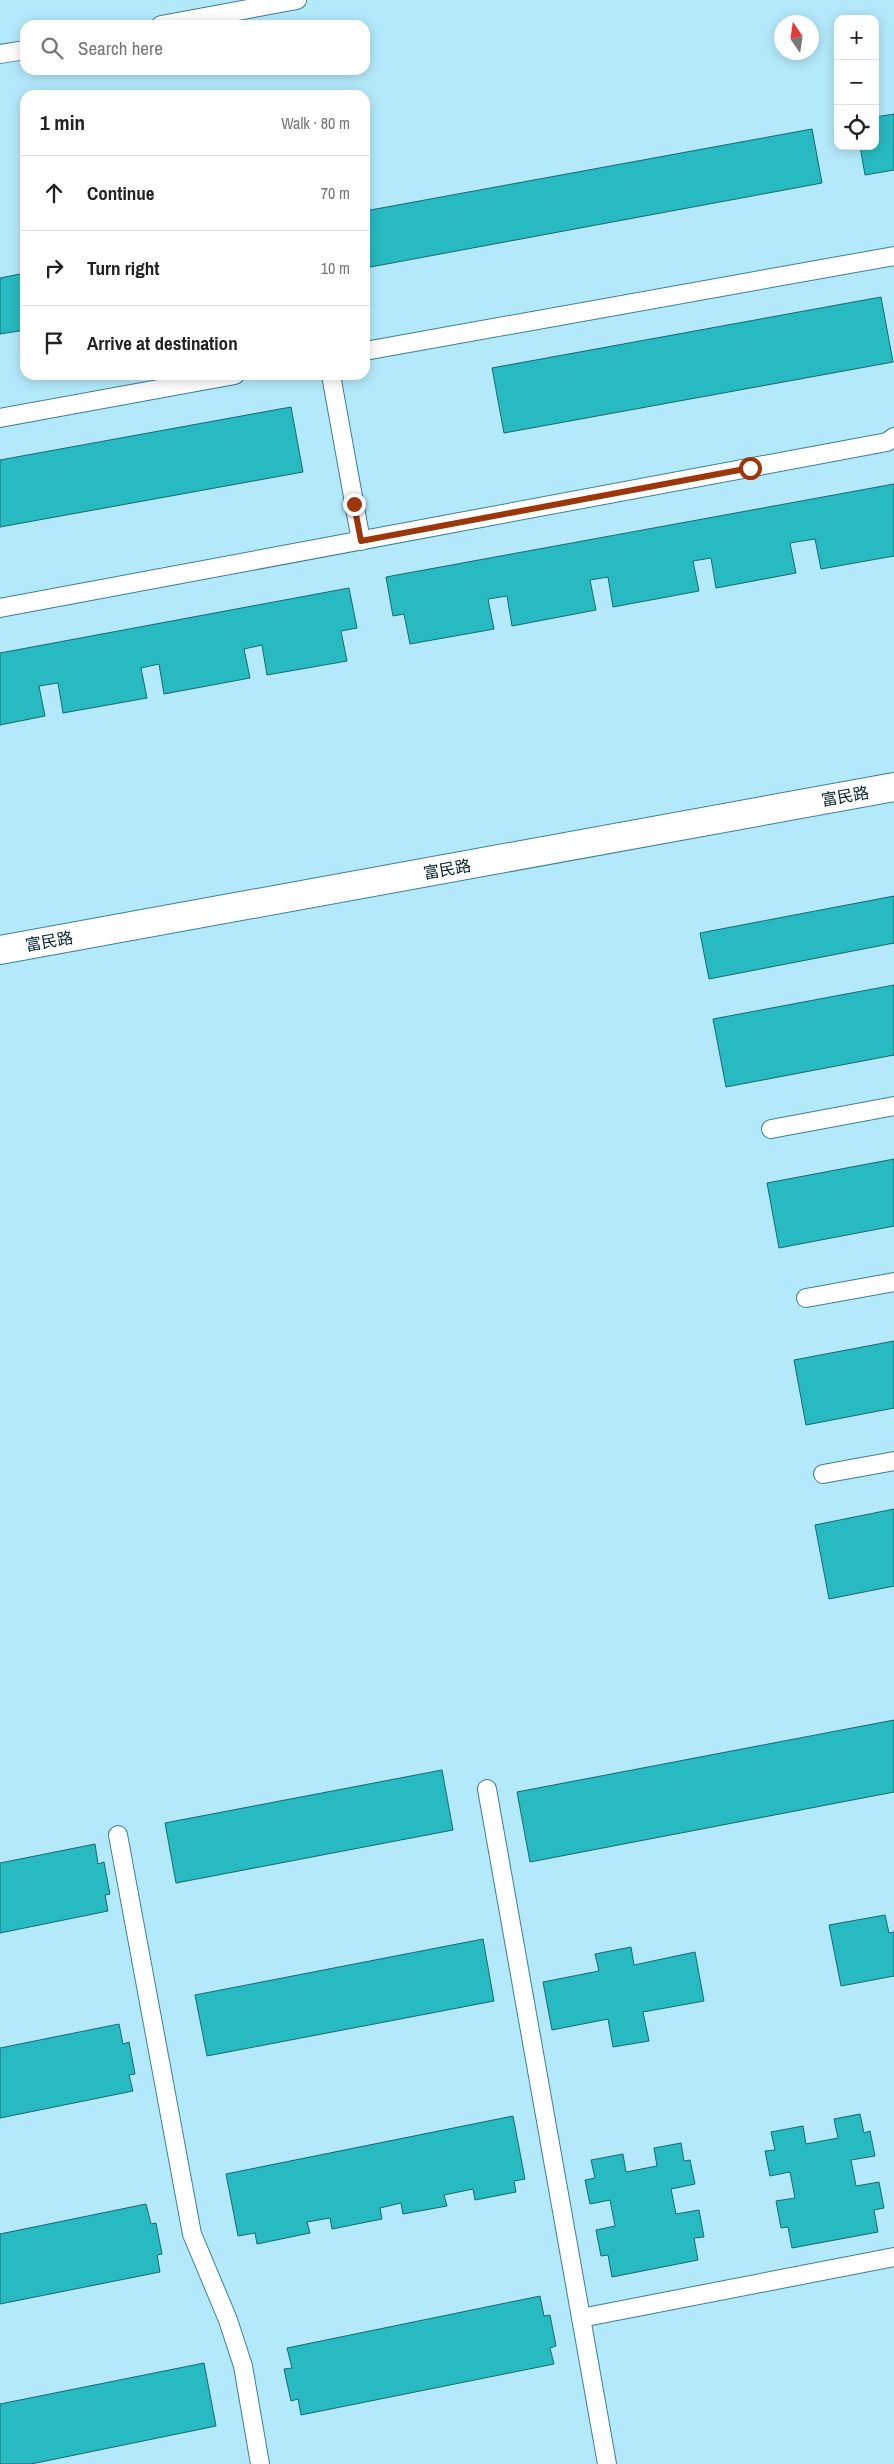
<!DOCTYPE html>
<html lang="en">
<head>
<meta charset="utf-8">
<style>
	:root { --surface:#fff; --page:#f6f6f6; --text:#222; --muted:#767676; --line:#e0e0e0 }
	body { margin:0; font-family:"Archivo Narrow","Noto Sans SC",sans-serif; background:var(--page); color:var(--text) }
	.controls { position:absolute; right:15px; top:15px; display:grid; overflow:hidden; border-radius:10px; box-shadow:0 2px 12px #0003 }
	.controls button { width:45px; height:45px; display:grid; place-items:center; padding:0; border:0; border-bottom:1px solid var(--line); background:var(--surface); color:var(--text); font:25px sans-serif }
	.compass { position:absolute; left:774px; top:15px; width:45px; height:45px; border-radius:50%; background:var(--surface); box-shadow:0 2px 12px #0003; rotate:347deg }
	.stop { position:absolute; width:15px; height:15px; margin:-11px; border:4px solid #9c370b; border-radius:50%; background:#fff }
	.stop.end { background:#9c370b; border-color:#fff; box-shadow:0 1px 5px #0008 }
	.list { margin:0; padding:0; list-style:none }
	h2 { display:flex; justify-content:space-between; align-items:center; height:65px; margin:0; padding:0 20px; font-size:21px }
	h2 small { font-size:16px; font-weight:400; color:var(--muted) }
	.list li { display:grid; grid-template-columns:32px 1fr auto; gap:15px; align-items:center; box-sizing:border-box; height:75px; padding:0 20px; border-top:1px solid var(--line) }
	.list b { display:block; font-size:19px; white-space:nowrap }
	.list em { font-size:16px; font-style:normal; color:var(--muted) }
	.icon { flex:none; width:28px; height:28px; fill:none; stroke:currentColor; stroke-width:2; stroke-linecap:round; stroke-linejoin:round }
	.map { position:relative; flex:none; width:894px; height:2464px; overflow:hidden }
	.search { position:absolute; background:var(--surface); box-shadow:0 2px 12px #0003; left:20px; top:20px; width:350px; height:55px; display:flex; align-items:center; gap:12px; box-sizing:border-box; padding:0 18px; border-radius:15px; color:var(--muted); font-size:19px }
	.panel { position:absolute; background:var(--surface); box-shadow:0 2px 12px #0003; left:20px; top:90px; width:350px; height:290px; border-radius:15px }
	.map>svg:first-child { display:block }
	.building { fill:#27bac0; stroke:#156a6e }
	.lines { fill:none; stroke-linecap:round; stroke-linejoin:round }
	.service-casing { stroke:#3b8094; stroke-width:20 }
	.tertiary-casing { stroke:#3b8094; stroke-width:30 }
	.service { stroke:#fff; stroke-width:18 }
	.tertiary { stroke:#fff; stroke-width:28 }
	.route { stroke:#9c370b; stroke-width:6 }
	.labels { text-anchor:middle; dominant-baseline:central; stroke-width:4; stroke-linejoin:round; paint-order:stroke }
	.street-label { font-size:16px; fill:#07242d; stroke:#fff }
</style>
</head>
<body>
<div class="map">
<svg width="894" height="2464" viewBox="0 0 894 2464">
	<rect width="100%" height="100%" fill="#b3e9fb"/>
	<g class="building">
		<path d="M894,114V170L865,175L860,146H875V117Z"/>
		<path d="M812,129L822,183L365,268V211Z"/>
		<path d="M25,273V330L0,334V278Z"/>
		<path d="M881,297L893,362L504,433L492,368Z"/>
		<path d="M291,407L303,472L0,527V460Z"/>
		<path d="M894,484V556L821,569L815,539L790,543L796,573L716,588L711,558L693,561L699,591L613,607L608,577L590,580L596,610L512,626L507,596L488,599L494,629L410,644L404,614L393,616L386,577Z"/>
		<path d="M349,588L357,628L341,631L347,661L267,675L262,645L244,649L250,678L164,694L159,664L141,668L147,698L63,713L58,683L39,686L45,716L0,725V653Z"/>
		<path d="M894,896V943L709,979L700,933Z"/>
		<path d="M894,985V1055L726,1087L713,1019Z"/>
		<path d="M894,1159V1226L779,1248L767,1183Z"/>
		<path d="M894,1341V1408L806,1425L794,1360Z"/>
		<path d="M894,1509V1586L829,1599L815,1525Z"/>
		<path d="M894,1720V1792L530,1862L517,1792Z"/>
		<path d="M442,1770L453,1830L176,1883L165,1823Z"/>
		<path d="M95,1844L98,1864L104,1862L110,1894L105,1895L108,1911L0,1933V1863Z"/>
		<path d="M885,1915L889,1933L894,1932V1976L841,1986L829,1925Z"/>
		<path d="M483,1939L494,2001L207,2056L195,1995Z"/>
		<path d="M631,1947L634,1965L695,1952L704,2001L643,2012L649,2041L613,2047L608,2019L552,2030L543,1982L599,1971L595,1954Z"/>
		<path d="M119,2024L123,2044L129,2042L135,2074L129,2075L133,2091L0,2118V2048Z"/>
		<path d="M860,2114L864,2133L870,2131L875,2156L851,2160L856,2186L879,2182L884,2208L874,2210L878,2232L792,2248L788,2227L781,2228L776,2201L795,2198L790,2172L770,2176L765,2151L775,2150L771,2132L803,2126L806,2144L838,2138L834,2119Z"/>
		<path d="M513,2116L525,2179L514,2181L516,2192L475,2200L473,2189L444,2195L447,2206L403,2214L401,2203L380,2208L382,2219L332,2229L330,2218L307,2222L310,2233L257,2244L255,2233L238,2236L226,2174Z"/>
		<path d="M681,2143L684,2161L690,2160L695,2184L671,2189L676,2214L699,2210L704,2237L694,2238L698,2260L612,2277L608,2255L601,2256L596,2230L615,2226L610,2200L590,2204L585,2180L595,2178L591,2160L623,2154L626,2172L657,2166L654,2148Z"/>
		<path d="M146,2204L151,2224L156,2223L162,2254L157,2255L160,2272L0,2304V2234Z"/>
		<path d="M540,2296L544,2316L550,2315L556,2346L550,2348L554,2364L301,2415L298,2399L291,2401L284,2369L292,2368L287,2348Z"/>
		<path d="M204,2363L216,2426L31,2464H0V2404Z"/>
	</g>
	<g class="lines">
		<g class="service-casing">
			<g id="service">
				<path d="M161,25L297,0"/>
				<path d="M0,54L25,50"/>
				<path d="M365,351L894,256"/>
				<path d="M331,375L361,541"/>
				<path d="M0,418L235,375"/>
				<path d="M0,608L887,442L894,437"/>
				<path d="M771,1129L894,1106"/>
				<path d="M806,1298L894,1282"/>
				<path d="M823,1474L894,1461"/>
				<path d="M487,1789L607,2464"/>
				<path d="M118,1835L192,2234L228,2320L243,2366L260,2464"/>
				<path d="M581,2318L894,2257"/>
			</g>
		</g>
		<g class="tertiary-casing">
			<path id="tertiary" d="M0,950L894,787"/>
		</g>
		<use href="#service" class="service"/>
		<use href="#tertiary" class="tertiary"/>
	</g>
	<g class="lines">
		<path class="route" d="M354,504L361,541L750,468"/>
	</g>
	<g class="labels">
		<g class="street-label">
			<text transform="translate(845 796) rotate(-10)">富民路</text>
			<text transform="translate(447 869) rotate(-10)">富民路</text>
			<text transform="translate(49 941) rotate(-10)">富民路</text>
		</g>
	</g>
</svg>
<div class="controls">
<button>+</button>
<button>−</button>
<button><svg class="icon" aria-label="locate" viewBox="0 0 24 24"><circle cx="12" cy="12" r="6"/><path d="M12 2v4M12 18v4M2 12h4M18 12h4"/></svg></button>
</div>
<svg class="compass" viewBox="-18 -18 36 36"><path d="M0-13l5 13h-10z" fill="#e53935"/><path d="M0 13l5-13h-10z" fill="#767676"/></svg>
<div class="stop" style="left:750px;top:468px"></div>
<div class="stop end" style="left:354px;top:504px"></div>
<div class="search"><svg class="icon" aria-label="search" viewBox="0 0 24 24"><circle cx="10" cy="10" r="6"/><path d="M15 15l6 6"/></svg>Search here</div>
<section class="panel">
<h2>1 min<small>Walk · 80 m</small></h2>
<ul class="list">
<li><svg class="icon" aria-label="ahead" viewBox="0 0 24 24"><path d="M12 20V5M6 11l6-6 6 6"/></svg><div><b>Continue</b></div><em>70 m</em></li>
<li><svg class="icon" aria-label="right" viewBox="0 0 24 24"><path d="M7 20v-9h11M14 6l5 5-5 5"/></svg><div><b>Turn right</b></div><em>10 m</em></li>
<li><svg class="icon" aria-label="arrive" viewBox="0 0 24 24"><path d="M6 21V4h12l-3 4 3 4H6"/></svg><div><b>Arrive at destination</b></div></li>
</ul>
</section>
</div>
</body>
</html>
